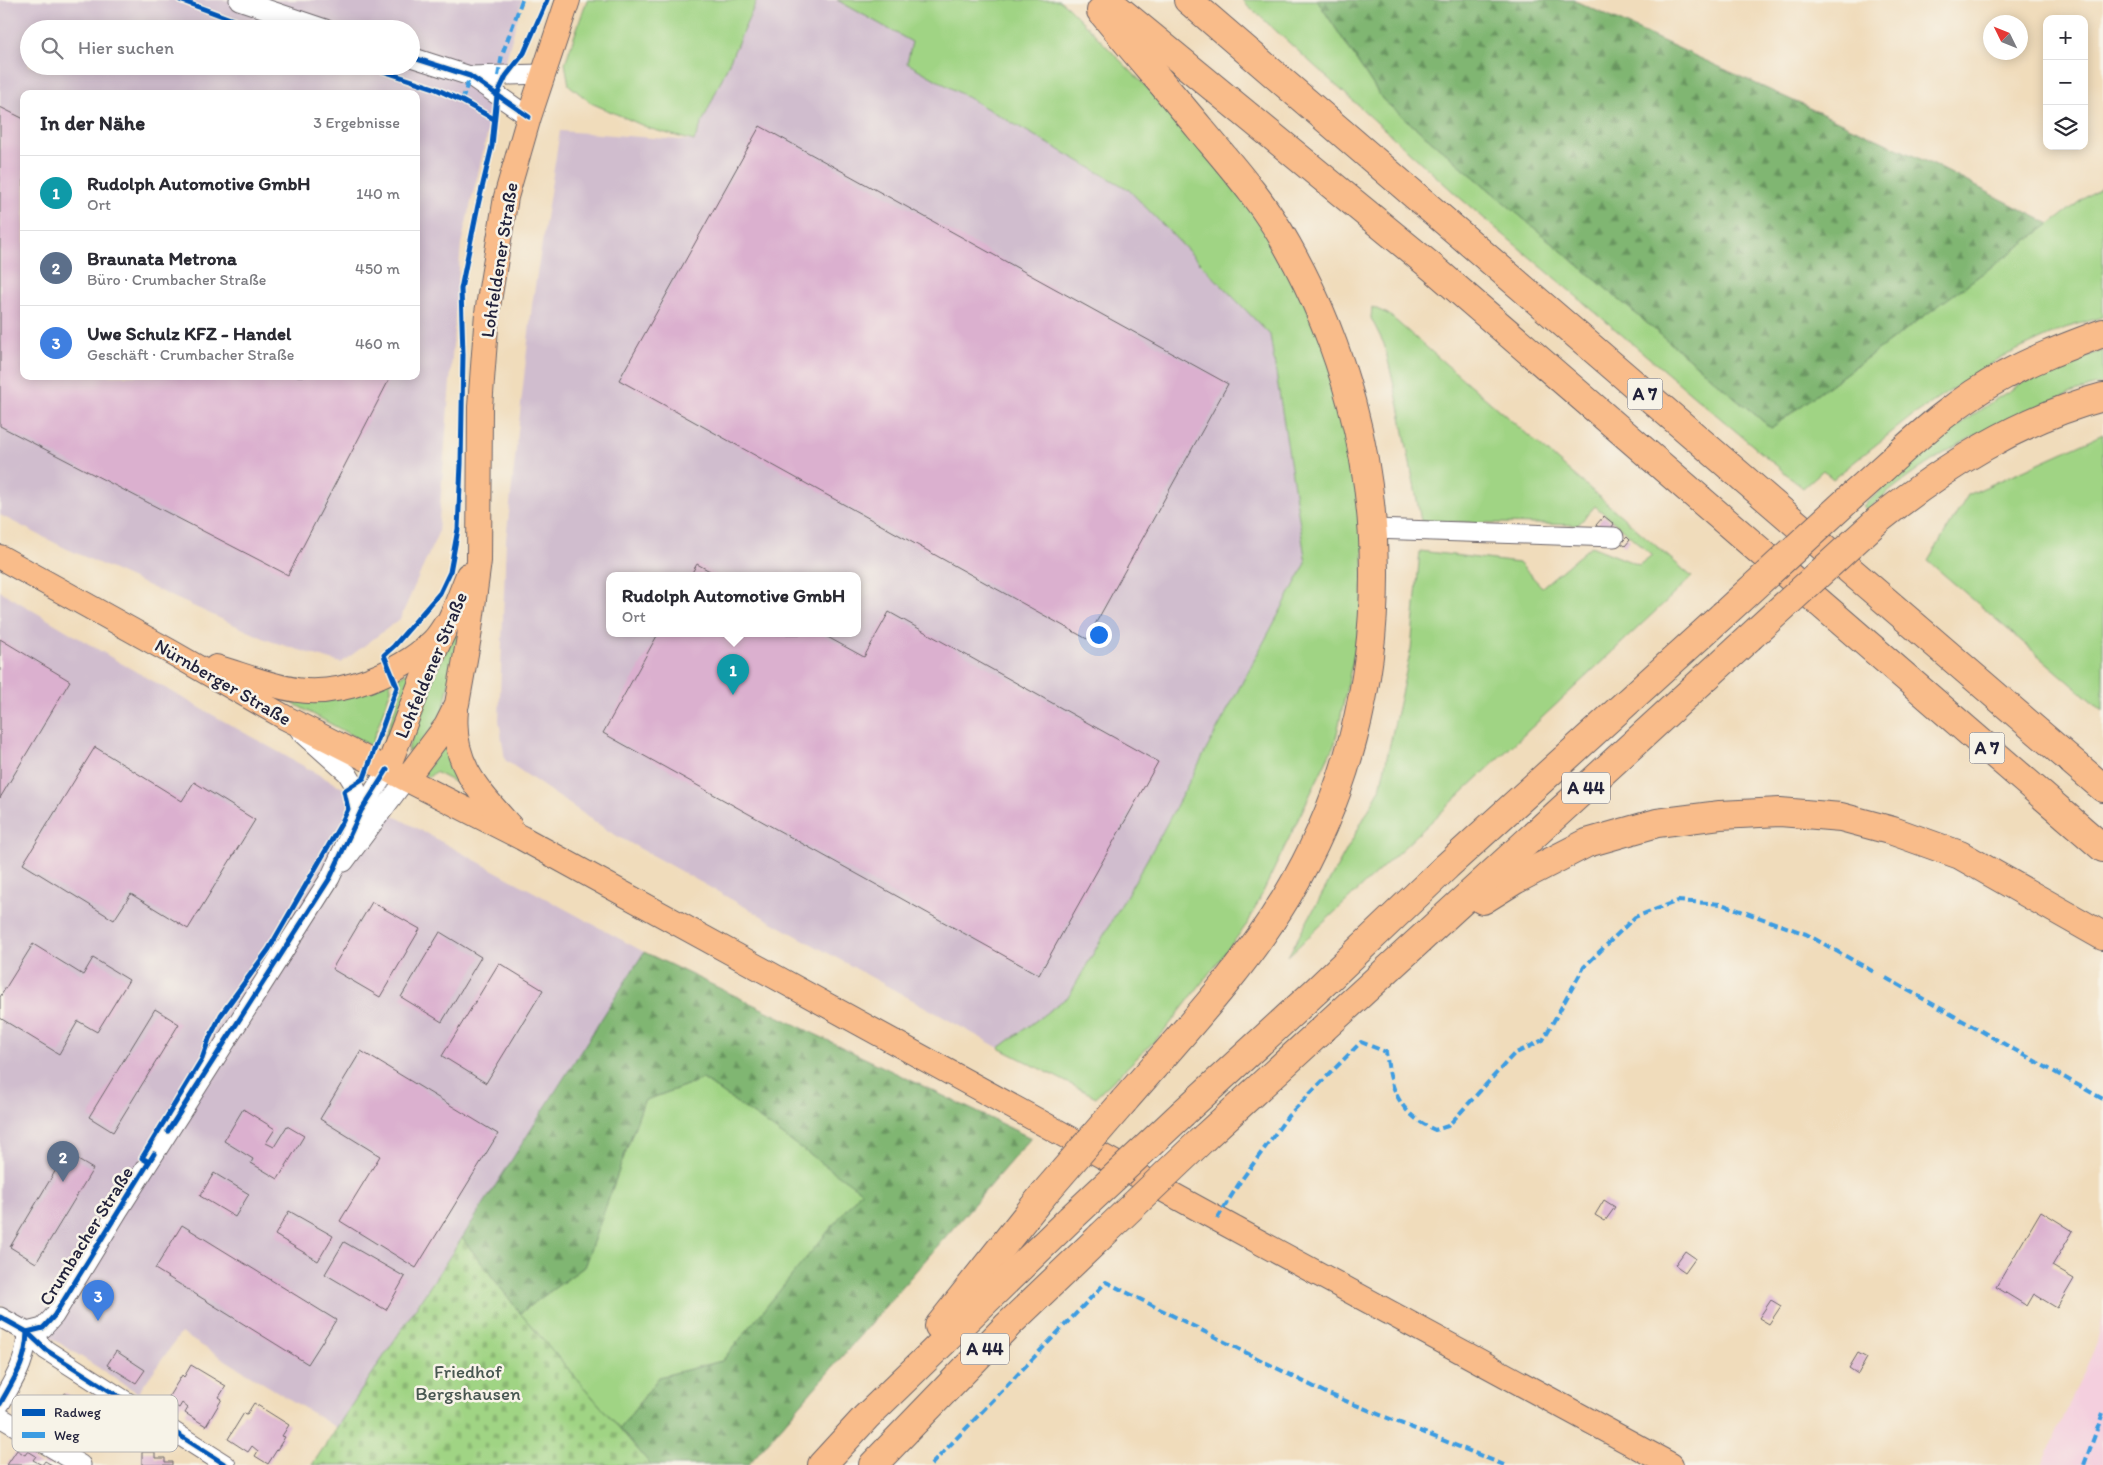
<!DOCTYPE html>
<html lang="de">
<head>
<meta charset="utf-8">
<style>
	:root { --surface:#fff; --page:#f2f2f3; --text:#2b2b33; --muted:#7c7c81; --line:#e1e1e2; --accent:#ea580c }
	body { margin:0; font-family:Itim,sans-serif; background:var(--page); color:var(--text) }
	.controls { position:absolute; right:15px; top:15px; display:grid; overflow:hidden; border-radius:10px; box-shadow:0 2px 12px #0003 }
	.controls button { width:45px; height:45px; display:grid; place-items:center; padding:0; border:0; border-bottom:1px solid var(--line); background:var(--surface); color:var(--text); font:25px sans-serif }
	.compass { position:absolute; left:1983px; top:15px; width:45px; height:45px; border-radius:50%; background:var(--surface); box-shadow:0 2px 12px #0003; rotate:313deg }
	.you { position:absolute; left:1098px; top:634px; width:18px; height:18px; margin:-12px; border:4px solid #fff; border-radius:50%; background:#1a73e8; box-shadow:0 0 0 8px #1a73e833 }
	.badge { display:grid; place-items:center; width:32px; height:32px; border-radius:50%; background:var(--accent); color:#fff; font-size:16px; font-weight:700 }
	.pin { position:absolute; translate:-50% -41px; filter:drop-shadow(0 1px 2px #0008) }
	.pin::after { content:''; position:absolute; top:26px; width:18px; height:15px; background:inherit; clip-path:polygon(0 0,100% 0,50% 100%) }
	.popup { position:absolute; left:606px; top:572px; width:255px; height:65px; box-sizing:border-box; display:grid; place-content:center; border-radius:10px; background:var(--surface); filter:drop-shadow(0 1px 4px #0005); font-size:16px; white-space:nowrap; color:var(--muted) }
	.popup b { font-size:19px; color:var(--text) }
	.popup::after { content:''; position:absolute; left:50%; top:100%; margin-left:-10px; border:10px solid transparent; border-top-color:var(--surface) }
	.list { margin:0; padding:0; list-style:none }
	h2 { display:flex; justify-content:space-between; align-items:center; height:65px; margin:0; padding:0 20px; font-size:21px }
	h2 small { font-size:16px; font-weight:400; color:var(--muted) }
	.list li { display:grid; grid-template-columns:32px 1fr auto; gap:15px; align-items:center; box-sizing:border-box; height:75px; padding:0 20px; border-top:1px solid var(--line) }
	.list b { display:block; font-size:19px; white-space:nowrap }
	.list p { margin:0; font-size:16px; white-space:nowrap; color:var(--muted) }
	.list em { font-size:16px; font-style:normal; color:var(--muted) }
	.icon { flex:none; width:28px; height:28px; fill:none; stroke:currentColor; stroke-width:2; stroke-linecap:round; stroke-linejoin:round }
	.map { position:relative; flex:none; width:2103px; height:1465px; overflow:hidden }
	.search { position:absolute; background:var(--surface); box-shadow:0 2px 12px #0003; left:20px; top:20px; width:400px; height:55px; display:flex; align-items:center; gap:12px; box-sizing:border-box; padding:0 18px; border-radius:28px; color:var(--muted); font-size:19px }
	.panel { position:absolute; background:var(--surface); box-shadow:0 2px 12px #0003; left:20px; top:90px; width:400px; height:290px; border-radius:10px }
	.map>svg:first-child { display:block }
	.built { fill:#f4cfde }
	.industrial { fill:#d0bdce; fill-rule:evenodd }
	.grass { fill:#a0d484; stroke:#617b60 }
	.forest { fill:url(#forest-firs); stroke:#516c56 }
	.cemetery { fill:url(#cemetery-stones); stroke:#617b60 }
	.building { fill:#dbb0cf }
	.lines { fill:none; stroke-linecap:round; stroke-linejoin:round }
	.minor-casing { stroke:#6a6368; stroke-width:21 }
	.major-casing { stroke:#6a6368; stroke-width:26 }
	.highway-casing { stroke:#6a6368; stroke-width:30 }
	.minor { stroke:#fff; stroke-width:19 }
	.major { stroke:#f9bc8a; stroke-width:24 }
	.highway { stroke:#f9bc8a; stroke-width:28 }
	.highway-bridge-casing { stroke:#6a6368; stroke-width:30; stroke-linecap:butt }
	.highway-bridge { stroke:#f9bc8a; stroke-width:28 }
	.quiet { stroke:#3c9ce2; stroke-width:4; stroke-dasharray:8 4; stroke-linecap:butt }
	.cycleway-casing { stroke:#f7f3e8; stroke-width:8 }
	.cycleway { stroke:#0057b8; stroke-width:5 }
	.labels { text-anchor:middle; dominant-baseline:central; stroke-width:5; stroke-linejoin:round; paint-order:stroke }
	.shield { fill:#f7f3e8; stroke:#62616f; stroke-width:1 }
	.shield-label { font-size:18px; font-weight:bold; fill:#22223b }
	.street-label { font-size:19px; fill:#22223b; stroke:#f7f3e8 }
	.park-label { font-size:19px; fill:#485751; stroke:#f7f3e8 }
	.key { fill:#f7f3e8; stroke:#b7b4b4; stroke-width:1 }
	.key-label { font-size:14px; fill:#22223b }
</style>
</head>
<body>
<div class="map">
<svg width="2103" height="1465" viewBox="0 0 2103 1465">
	<defs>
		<pattern id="forest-firs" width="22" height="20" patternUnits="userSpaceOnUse" patternTransform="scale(1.25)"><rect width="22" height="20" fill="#80b672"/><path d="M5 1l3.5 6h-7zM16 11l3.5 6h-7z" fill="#68945f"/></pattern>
		<pattern id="cemetery-stones" width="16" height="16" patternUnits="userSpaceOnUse" patternTransform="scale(1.25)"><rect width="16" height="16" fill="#a0d484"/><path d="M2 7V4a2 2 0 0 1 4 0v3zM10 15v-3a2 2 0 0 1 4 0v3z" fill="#8ab673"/></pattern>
	</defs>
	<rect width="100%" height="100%" fill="#f7f3e8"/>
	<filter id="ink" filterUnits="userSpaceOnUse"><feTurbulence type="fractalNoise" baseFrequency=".02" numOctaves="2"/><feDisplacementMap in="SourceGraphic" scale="10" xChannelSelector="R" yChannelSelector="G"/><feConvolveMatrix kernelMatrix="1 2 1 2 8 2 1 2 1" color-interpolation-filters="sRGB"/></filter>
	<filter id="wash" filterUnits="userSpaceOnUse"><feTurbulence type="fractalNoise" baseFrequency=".0096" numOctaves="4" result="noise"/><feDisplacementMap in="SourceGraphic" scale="20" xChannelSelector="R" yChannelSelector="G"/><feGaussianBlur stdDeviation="1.12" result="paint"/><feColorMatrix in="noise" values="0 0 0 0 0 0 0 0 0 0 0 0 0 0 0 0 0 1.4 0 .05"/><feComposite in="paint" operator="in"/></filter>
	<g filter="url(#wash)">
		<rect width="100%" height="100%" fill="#f0dcbb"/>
		<path class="built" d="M2103,1315V1465H2042L2097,1343Z"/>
		<g class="industrial">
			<path d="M0,0H522L497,95L461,244L438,533L400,619L341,663L270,641L65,548L0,515ZM29,29H411V66H29ZM24,94H416V376H24Z"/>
			<path d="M757,0H837L912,42L907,63L1128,189L1270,335L1306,563L1157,842L1069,996L999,1048L610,832L505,760L499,720L506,540L532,305L560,131L694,141ZM609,576H857V634H609Z"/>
			<path d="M0,591L119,662L330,781L644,952L462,1238L337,1428L181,1333L138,1393L0,1305Z"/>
		</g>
		<g class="grass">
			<path d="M587,0H757L694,141L651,129L591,103L569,85L565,63Z"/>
			<path d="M837,0H1059L1068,7L1215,157L1294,274L1331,356L1365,497L1362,617L1335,743L1248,923L1163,1033L1096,1097L999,1048L1069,996L1157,842L1306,563L1270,335L1128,189L907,63L912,42Z"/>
			<path d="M1242,0H1317L1383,100L1771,428L2103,185V317L2065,328L2000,358L1912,416L1833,479L1823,470L1803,488L1460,198Z"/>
			<path d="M1372,307L1388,314L1692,577L1288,956L1380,789L1411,649L1420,551L1519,563L1542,587L1591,546L1639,565L1652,555L1595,506L1578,525L1421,521L1399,406L1384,344L1371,318Z"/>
			<path d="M2103,351V383C2017,409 1935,450 1867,510L1863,506C1933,445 2010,373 2103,351Z"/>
			<path d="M2103,434V711L1928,561L1968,495Z"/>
			<path d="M458,623L462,624L442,716L416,748L407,752L422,706Z"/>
			<path d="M414,669L383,750L386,734L402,687L399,677Z"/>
			<path d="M390,680L391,689L371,746L287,700Z"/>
			<path d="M445,745L447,746C449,761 456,772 462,786L435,772L429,777L423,773Z"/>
			<path d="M703,1079L862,1191L722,1361L659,1377L620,1429L520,1313L584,1267L644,1101Z"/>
		</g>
		<g class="forest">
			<path d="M1317,0H1573L1938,167L2050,224L1771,428L1383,100Z"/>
			<path d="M644,952L1031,1138L748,1465H651L620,1429L659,1377L722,1361L861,1191L703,1079L644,1101L584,1267L520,1313L462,1238Z"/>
		</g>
		<path class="cemetery" d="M462,1238L520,1313L651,1465H312Z"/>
		<g id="blocks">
			<g class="building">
				<path d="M0,107L24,119V376H391L288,575L0,426Z"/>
				<path d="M760,126L1228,384L1087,639L619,380Z"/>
				<path d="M1604,516L1614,524L1607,534L1596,525Z"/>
				<path d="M1627,537L1630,540L1625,546L1621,543Z"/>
				<path d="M697,564L719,576H690Z"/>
				<path d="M889,612L1158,762L1039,975L603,733L658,634H822L864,657Z"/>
				<path d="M0,639L70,681L0,798Z"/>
				<path d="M95,747L182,801L194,782L255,820L188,929L131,894L114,920L23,864Z"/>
				<path d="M372,902L420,929L380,997L332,969Z"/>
				<path d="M440,932L481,957L442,1022L401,997Z"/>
				<path d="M33,944L83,975L93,958L129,980L97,1032L78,1021L59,1054L0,1018V997Z"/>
				<path d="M499,963L543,990L486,1083L442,1056Z"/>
				<path d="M155,1009L179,1024L113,1132L89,1117Z"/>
				<path d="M361,1051L498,1134L416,1268L340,1221L380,1156L320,1119Z"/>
				<path d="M243,1109L275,1129L266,1143L274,1147L287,1126L304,1136L278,1179L251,1163L253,1159L224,1141Z"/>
				<path d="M66,1153L93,1169L36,1263L10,1247Z"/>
				<path d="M214,1173L249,1194L235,1217L200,1196Z"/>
				<path d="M1604,1200L1615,1207L1605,1221L1595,1215Z"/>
				<path d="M289,1211L333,1236L318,1261L275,1235Z"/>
				<path d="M2041,1211L2073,1231L2052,1266L2074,1279L2057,1308L2034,1294L2027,1306L1996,1287Z"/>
				<path d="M182,1225L336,1320L308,1364L155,1269Z"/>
				<path d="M344,1242L405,1277L386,1310L325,1274Z"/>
				<path d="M1685,1251L1695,1258L1685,1272L1675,1265Z"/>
				<path d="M1771,1300L1781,1306L1769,1324L1759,1318Z"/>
				<path d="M116,1351L145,1370L136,1383L107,1365Z"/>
				<path d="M1858,1353L1867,1358L1858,1374L1849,1368Z"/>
				<path d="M191,1365L226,1386L219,1397L222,1399L206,1426L185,1413L188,1408L182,1403L179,1408L166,1401L182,1375L184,1377Z"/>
				<path d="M65,1393L105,1416L91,1440L74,1429L66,1444L43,1431Z"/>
				<path d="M254,1403L289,1425L282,1436L285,1437L268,1464L255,1456L258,1451L252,1446L248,1452L228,1439L244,1413L247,1414Z"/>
				<path d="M17,1450L25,1455L28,1451L36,1456L33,1460L42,1465L45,1461L52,1465H7Z"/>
				<path d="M142,1452H155V1458H165V1462H172V1465H142Z"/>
			</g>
		</g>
	</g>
	<g filter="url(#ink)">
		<use href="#blocks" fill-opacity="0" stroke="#6a6368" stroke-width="1"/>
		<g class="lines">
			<g class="minor-casing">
				<g id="minor">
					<path d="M239,0L325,29"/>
					<path d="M411,57L470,76L529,117"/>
					<path d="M470,76L543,74"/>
					<path d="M1373,529L1614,537"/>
					<path d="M300,731L347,773L355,786L361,811"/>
					<path d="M344,862L406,779"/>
					<path d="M0,1317L27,1332L46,1350L226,1465"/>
					<path d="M27,1332L43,1328L54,1316L118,1211L330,878L361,811L387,770"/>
					<path d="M0,1404C15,1377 26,1363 27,1332"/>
					<path d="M0,1417L81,1465"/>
				</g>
			</g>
			<g class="major-casing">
				<g id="major">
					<path d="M0,557L171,652L286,718L522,838L1217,1219L1671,1465"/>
					<path d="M216,667C243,675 270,686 297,690C341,697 400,672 431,643C437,638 441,631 445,625"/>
					<path d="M456,710C451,763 477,789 510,826"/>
					<path d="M387,770L424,674L455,608L468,575"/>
					<path d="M406,779L446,726L457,704L469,637L479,561L480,407L487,313L506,197L529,117L568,0"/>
				</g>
			</g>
			<g class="highway-casing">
				<g id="highway">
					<path d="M1107,0L1433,268L2103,848"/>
					<path d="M1188,0L2103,788"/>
					<path d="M1101,11C1134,51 1168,90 1201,130C1232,167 1264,203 1287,245C1400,444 1406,697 1287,896C1242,971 1181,1035 1124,1101"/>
					<path d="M1852,496C1900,454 1947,405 2005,375C2036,358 2069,346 2103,333"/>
					<path d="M1878,520C1946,466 2019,419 2103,397"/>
					<path d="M1483,900L1515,880L1587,843L1657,823L1720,815L1780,812L1841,817L1893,831L1960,855L2103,936"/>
					<path d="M1183,1113L1317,990L1447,866L1723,615"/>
					<path d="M1205,1137L1749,638"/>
					<path d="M939,1326L1043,1195"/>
					<path d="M822,1465L866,1417L1070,1219"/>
					<path d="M873,1465L1008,1325L1100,1237"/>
				</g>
			</g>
			<use href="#minor" class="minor"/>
			<use href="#major" class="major"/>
			<use href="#highway" class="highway"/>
			<g class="highway-bridge-casing">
				<g id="highway-bridge">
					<path d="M1723,615L1852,496"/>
					<path d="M1749,638L1878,520"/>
					<path d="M1043,1195L1124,1101"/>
					<path d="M1070,1219L1183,1113"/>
					<path d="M1100,1237L1205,1137"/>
				</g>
			</g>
			<use href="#highway-bridge" class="highway-bridge"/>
			<g class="quiet">
				<path d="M498,76L502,55L522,0"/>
				<path d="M462,101L470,76"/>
				<path d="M1886,978L2103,1099"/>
				<path d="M1217,1219L1240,1182L1288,1116L1361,1042L1386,1052C1391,1089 1398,1113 1435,1130L1448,1126L1514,1054L1543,1040L1584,967L1635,917L1678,901L1721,904L1806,934L1874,972"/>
				<path d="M931,1465L1106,1282L1326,1393L1504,1465"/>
				<path d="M2084,1465L2103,1413"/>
			</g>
			<g class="cycleway-casing">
				<g id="cycleway">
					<path d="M180,0L257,29"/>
					<path d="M411,57L470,76L529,117"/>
					<path d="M368,66L434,88L462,101L494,119"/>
					<path d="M168,1131L330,878L361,811L387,770"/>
					<path d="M149,1162L142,1158L202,1059L209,1039L221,1015L269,949L341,824L348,809L344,791L364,778L397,687L384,655L394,646L440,593L450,572L458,529L461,464L463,355L461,289L478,205L492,146L497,95L506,76L524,53L547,0"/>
					<path d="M0,1317L27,1332L46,1350L226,1465"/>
					<path d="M27,1332L43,1328L54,1316L154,1154"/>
					<path d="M0,1404C15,1377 26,1363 27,1332"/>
				</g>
			</g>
			<use href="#cycleway" class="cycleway"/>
		</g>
	</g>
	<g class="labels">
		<g class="shield">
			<rect x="1627.5" y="378.5" width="35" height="31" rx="4"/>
			<rect x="1969.5" y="732.5" width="35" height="31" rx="4"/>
			<rect x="1562" y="772.5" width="48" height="31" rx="4"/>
			<rect x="961" y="1333.5" width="48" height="31" rx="4"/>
		</g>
		<g class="shield-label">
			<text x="1645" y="394">A 7</text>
			<text x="1987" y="748">A 7</text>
			<text x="1586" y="788">A 44</text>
			<text x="985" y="1349">A 44</text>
		</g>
		<g class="street-label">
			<text transform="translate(499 260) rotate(-81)">Lohfeldener Straße</text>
			<text transform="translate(431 665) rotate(-67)">Lohfeldener Straße</text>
			<text transform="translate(223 682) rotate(30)">Nürnberger Straße</text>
			<text transform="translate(86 1236) rotate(-58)">Crumbacher Straße</text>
		</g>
		<g class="park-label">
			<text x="468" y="1371">Friedhof<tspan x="468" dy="22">Bergshausen</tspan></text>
		</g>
	</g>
	<rect x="12" y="1395" width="166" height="57" rx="8" class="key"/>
	<rect x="22" y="1409" width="23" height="7" fill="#0057b8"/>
	<rect x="22" y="1432" width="23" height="6" fill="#3c9ce2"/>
	<g class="key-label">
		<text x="54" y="1417">Radweg</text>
		<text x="54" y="1440">Weg</text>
	</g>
</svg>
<div class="controls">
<button>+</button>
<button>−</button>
<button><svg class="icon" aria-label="layers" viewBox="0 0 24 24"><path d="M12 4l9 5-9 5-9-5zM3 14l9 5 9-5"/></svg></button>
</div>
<svg class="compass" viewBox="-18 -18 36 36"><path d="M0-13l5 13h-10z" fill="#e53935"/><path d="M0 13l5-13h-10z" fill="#7c7c81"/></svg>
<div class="you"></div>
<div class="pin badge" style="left:733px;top:695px;background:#0f9aa8">1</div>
<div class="popup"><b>Rudolph Automotive GmbH</b>Ort</div>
<div class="pin badge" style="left:63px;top:1182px;background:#5c6f8a">2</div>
<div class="pin badge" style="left:98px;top:1321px;background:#3f7fe0">3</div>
<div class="search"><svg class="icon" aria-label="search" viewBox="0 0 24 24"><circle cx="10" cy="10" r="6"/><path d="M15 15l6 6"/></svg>Hier suchen</div>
<section class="panel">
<h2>In der Nähe<small>3 Ergebnisse</small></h2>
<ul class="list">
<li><span class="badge" style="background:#0f9aa8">1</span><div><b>Rudolph Automotive GmbH</b><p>Ort</p></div><em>140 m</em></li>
<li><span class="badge" style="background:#5c6f8a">2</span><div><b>Braunata Metrona</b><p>Büro · Crumbacher Straße</p></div><em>450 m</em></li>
<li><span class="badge" style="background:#3f7fe0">3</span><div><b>Uwe Schulz KFZ - Handel</b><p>Geschäft · Crumbacher Straße</p></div><em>460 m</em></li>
</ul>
</section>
</div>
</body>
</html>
